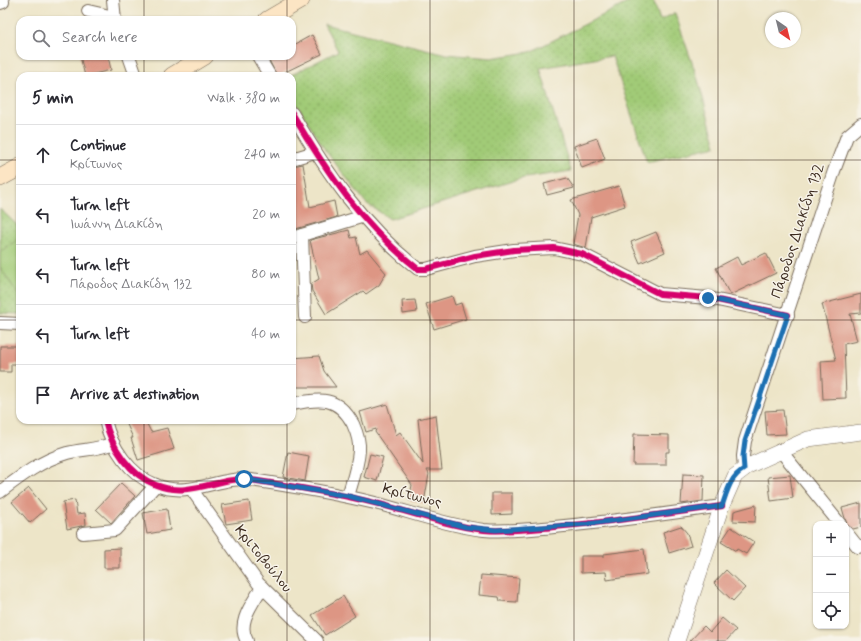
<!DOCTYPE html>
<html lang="en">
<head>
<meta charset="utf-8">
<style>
	:root { --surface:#fff; --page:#f7f7f7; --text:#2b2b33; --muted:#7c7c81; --line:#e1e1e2 }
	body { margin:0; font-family:Mynerve,sans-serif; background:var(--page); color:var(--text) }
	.controls { position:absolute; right:12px; bottom:12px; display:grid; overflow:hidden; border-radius:8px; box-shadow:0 1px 3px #0004 }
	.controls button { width:36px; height:36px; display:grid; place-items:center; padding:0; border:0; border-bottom:1px solid var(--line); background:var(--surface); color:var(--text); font:20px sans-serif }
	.compass { position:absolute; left:765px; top:12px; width:36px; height:36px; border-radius:50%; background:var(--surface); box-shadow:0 1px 3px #0004; rotate:145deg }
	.stop { position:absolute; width:12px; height:12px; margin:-9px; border:3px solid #1f6fb2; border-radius:50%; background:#fff }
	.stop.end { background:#1f6fb2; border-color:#fff; box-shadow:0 1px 4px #0008 }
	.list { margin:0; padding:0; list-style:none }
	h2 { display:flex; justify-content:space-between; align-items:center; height:52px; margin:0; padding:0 16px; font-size:17px }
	h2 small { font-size:13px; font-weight:400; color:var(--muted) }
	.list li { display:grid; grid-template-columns:26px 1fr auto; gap:12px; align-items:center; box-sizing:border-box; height:60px; padding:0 16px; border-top:1px solid var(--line) }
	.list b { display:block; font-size:15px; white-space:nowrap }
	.list p { margin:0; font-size:13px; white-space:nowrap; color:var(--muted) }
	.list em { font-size:13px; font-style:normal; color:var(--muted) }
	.icon { flex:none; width:22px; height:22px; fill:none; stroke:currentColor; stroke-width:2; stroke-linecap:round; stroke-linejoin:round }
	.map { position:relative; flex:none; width:861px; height:641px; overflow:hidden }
	.search { position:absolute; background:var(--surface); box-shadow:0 1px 3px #0004; left:16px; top:16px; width:280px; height:44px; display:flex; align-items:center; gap:10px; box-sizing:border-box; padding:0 14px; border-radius:12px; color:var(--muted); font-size:15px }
	.panel { position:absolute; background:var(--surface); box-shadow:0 1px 3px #0004; left:16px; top:72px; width:280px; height:352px; border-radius:12px }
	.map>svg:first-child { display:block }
	.grass { fill:url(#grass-dots); stroke:#6e7a4a }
	.pitch { fill:#a1cb77; stroke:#6e7a4a }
	.building { fill:#dd9684 }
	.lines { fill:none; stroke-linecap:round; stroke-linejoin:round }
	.minor-casing { stroke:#796b5a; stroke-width:14 }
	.tertiary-casing { stroke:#796b5a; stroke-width:16 }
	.secondary-casing { stroke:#796b5a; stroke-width:18 }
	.minor { stroke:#fff; stroke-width:12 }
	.tertiary { stroke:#fff; stroke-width:15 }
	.secondary { stroke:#fce5c4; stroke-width:17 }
	.cycleway-casing { stroke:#f7f3e8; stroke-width:8 }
	.cycleway { stroke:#d6006c; stroke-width:6 }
	.route { stroke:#1f6fb2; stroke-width:5 }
	.grid { fill:none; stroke:#3b2a1e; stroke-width:1; stroke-opacity:0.55 }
	.labels { text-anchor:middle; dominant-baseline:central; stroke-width:3; stroke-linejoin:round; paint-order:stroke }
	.street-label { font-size:15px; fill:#3b2a1e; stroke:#f7f3e8 }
</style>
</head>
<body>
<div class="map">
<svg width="861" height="641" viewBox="0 0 861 641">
	<defs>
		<pattern id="grass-dots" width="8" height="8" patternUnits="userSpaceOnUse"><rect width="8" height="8" fill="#a1cb77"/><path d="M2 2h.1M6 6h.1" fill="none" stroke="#8cae66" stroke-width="1.8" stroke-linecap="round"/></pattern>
	</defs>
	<rect width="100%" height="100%" fill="#f7f3e8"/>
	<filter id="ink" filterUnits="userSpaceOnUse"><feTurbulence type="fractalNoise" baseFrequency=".025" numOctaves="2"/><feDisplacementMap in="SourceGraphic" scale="8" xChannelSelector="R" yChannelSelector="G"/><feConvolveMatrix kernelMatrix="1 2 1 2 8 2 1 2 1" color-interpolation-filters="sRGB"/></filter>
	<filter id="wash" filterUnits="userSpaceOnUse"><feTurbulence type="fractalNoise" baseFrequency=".012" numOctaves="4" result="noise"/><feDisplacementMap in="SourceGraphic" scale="16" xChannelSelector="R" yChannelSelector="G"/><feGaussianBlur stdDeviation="0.9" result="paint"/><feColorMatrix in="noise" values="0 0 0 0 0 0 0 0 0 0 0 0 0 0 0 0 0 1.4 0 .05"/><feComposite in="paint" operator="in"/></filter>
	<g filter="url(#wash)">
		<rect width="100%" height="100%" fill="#ede5c8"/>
		<g class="grass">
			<path d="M633,0H653L660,20L675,13L698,80L716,146L647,162L612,56L540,68L571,171L519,179L390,219L366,203L325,150L292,97V76H289L338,51L324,24L446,54L491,58L530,52Z"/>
			<path d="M0,209L20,228V314L0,313Z"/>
		</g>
		<path class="pitch" d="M20,238V297L0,267V252Z"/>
		<g id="blocks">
			<g class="building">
				<path d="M312,35L322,54L277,76L268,58L273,56H292V46Z"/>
				<path d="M80,56H108L111,70L85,76Z"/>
				<path d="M597,138L605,159L582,168L574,146Z"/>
				<path d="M303,164L310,207L334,201L337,217L292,230V166Z"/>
				<path d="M567,178L574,188L547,195L544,184Z"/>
				<path d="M619,186L625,206L591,217L586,248L573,244L578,215L571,200Z"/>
				<path d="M349,230L351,238L356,237L360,254L367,250L386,273L379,285L366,294L363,291L326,314L312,291L311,284L319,279L310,240Z"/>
				<path d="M656,232L665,252L640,263L631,242Z"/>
				<path d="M766,253L776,273L730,295L716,268L737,257L741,265Z"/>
				<path d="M861,294V313L850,314L857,341L844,344L846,398L823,399L821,361L836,360L822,304Z"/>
				<path d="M452,296L455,305L461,303L466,319L434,329L426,304Z"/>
				<path d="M415,300L417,312L403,314L402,301Z"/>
				<path d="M0,346H20V364H11V372H0Z"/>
				<path d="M319,356L324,371L336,387H292V370L294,369L292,358Z"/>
				<path d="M387,404L396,435L400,432L423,464L418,419L436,415L442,470H427L429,474L424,503L409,500L412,485L375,432L376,429L366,432L360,412Z"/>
				<path d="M783,410L786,434L767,435L765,411Z"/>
				<path d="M125,420H145L151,432L167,428L174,449L138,460L131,438H133Z"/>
				<path d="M634,434L669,435V452H666V465H633Z"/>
				<path d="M288,452L309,456L305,481L283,477Z"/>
				<path d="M370,454L383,457L377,481L364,477Z"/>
				<path d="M683,474L704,475L703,501L681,504Z"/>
				<path d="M790,475L793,498L771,501L768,477Z"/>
				<path d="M121,483L135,496L111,523L96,509Z"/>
				<path d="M29,488L46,509L30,523L12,502Z"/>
				<path d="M492,493H512V514L492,515Z"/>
				<path d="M75,500L77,514L85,513L86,525L67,529L63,502Z"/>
				<path d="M249,501L252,520L226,524L222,505Z"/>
				<path d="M861,503V527L853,529L847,525L842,508Z"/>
				<path d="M756,505L755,522L733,521L734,511Z"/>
				<path d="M167,509L170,530L147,534L143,513Z"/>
				<path d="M681,526L687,533L691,546L669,553L663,532Z"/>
				<path d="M731,527L754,542L746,554L737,549L736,551L721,542Z"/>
				<path d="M120,548V568H104V549Z"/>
				<path d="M644,549L647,574L607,580L606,572L581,573V556H604V554Z"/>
				<path d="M726,570L745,588L733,601L714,583Z"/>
				<path d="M481,575L519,578L517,602L500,601L499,597L479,595Z"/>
				<path d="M343,596L355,616L325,635L312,615Z"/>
				<path d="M722,618L736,630L726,641H690L704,626L710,632Z"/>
			</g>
		</g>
	</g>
	<g filter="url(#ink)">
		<use href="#blocks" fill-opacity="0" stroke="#796b5a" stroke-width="1"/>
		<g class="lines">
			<g class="minor-casing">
				<g id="minor">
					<path d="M113,0L115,20"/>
					<path d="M0,3L3,2"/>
					<path d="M88,11L114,17"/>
					<path d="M129,56L136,76"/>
					<path d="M258,56L270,76"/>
					<path d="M292,113C327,173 363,226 418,269H426L475,256L514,250L554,248L582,254L660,294L708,298L788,315"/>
					<path d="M292,159L315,152"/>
					<path d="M302,235L305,317"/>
					<path d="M292,238L361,217"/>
					<path d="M0,323L20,324"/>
					<path d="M292,404C320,398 338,396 353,424C357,433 360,442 359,451C358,466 352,482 348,496"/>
					<path d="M105,420C111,447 130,475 156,485C191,499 220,475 251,480C292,486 334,493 375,503C410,512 449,526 484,530C507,532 531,529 554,527C610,522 666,514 722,506"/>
					<path d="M780,450L840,524"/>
					<path d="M744,469L743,456L745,441L834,171L847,136L861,124"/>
					<path d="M192,490L258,583L317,641"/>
					<path d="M0,492C21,476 42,460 67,453C83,449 98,450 113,443"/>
					<path d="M846,532L858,547L861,546"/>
					<path d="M83,533L115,530L156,485"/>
					<path d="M247,641C236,623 253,603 262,587"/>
				</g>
			</g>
			<g class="tertiary-casing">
				<path id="tertiary" d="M677,641L721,508L735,476L748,466L808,439L861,432"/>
			</g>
			<g class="secondary-casing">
				<g id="secondary">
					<path d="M267,20L301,0"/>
					<path d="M172,76L205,56"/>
					<path d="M0,178L20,167"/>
				</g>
			</g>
			<use href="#minor" class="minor"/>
			<use href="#tertiary" class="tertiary"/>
			<use href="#secondary" class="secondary"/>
			<g class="cycleway-casing">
				<g id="cycleway">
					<path d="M292,113C327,173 363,226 418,269H426L475,256L514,250L554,248L582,254L660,294L708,298L788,315"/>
					<path d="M105,420C111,447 130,475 156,485C191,499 220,475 251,480C292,486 334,493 375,503C410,512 449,526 484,530C507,532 531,529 554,527C610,522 666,514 722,506"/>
				</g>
			</g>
			<use href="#cycleway" class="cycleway"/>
		</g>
	</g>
	<g class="lines" filter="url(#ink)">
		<path class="route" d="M244,479L348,496L466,527L496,530L588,524L722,506C727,492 730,477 744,469L743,456L745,441L788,315L708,298"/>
	</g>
	<path class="grid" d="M144,0V20M287,0V20M430,0V641M574,0V641M718,0V641M144,56V76M287,56V76M0,160H20M292,160H861M0,320H20M292,320H861M144,420V641M287,420V641M0,481H861"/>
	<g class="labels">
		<g class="street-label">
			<text transform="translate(798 231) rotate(-72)">Πάροδος Διακίδη 132</text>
			<text transform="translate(412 496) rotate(14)">Κρίτωνος</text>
			<text transform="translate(263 559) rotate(51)">Κριτοβούλου</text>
		</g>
	</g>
</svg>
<div class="controls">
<button>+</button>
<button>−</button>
<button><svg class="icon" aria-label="locate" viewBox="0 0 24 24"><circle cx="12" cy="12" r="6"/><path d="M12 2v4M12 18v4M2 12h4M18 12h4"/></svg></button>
</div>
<svg class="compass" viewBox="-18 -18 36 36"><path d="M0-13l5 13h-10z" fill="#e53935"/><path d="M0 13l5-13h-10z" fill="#7c7c81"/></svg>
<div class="stop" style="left:244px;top:479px"></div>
<div class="stop end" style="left:708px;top:298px"></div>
<div class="search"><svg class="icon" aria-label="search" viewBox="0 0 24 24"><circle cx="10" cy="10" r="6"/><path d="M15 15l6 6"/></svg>Search here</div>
<section class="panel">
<h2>5 min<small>Walk · 380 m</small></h2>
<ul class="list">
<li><svg class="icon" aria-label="ahead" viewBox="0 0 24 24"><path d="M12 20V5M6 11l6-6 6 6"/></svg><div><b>Continue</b><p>Κρίτωνος</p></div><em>240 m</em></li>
<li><svg class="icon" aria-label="left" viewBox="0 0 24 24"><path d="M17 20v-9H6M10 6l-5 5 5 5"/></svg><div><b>Turn left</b><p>Ιωάννη Διακίδη</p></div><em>20 m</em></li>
<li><svg class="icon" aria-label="left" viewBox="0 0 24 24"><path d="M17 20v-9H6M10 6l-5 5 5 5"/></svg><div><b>Turn left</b><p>Πάροδος Διακίδη 132</p></div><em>80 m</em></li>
<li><svg class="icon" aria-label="left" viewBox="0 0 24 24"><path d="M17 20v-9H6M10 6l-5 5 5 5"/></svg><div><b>Turn left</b></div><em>40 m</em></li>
<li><svg class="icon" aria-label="arrive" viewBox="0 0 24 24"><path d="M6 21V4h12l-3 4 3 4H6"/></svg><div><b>Arrive at destination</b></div></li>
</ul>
</section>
</div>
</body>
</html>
